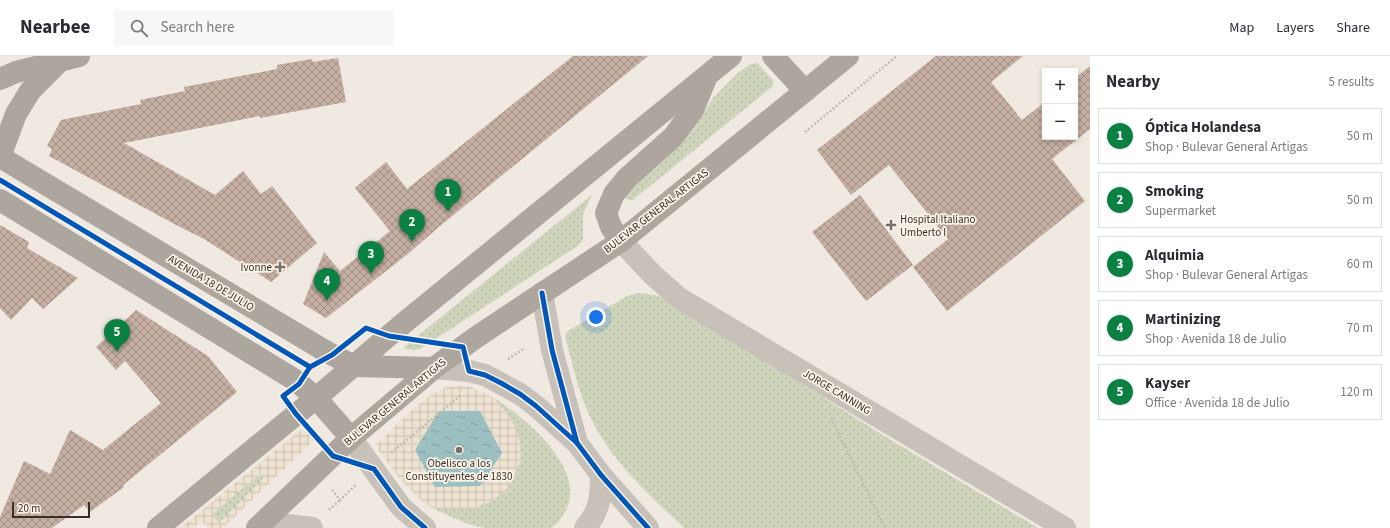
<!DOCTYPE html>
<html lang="en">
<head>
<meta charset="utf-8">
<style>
	:root { --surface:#fff; --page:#f7f7f7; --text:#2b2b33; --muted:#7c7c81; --line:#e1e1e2; --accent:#0b8043 }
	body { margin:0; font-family:"Source Sans 3",sans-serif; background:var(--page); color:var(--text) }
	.controls { position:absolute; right:12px; top:12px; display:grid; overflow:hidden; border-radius:0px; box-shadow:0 2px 6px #0003 }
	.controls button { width:36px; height:36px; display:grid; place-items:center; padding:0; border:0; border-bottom:1px solid var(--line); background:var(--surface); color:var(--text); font:20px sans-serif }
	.scale { position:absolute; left:12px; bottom:10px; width:78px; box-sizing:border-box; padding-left:4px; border:2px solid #3a2e28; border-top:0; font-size:11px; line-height:14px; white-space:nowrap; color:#3a2e28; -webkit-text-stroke:3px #fbf4e9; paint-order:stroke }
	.you { position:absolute; left:596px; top:261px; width:14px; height:14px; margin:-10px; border:3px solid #fff; border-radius:50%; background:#1a73e8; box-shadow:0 0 0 6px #1a73e833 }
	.badge { display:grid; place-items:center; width:26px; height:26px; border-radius:50%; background:var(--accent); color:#fff; font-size:13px; font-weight:700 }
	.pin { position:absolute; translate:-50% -33px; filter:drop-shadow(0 1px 2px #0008) }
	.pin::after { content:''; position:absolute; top:21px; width:14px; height:12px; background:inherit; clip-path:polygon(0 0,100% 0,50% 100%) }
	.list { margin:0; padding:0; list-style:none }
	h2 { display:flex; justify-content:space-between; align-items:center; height:52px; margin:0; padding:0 16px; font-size:17px }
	h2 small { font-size:13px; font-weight:400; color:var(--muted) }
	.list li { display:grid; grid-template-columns:26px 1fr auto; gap:12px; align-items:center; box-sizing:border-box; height:56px; margin:0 8px 8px; padding:0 8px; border:1px solid var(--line); border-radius:0px }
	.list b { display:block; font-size:15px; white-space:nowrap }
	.list p { margin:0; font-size:13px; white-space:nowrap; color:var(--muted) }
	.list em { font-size:13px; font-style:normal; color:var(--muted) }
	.icon { flex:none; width:22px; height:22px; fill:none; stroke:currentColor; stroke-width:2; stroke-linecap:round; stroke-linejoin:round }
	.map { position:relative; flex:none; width:1090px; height:472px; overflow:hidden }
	header { display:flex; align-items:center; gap:24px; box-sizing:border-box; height:56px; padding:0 20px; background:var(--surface); border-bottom:1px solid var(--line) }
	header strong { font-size:19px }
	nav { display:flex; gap:22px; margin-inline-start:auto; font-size:14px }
	.search { width:280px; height:36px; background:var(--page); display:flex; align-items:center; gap:10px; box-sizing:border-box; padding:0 14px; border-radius:0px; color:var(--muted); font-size:15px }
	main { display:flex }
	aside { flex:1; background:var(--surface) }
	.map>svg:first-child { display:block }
	.grass { fill:url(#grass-dots) }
	.plaza { fill:url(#plaza-grid); fill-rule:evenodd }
	.water { fill:url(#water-ripples) }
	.building { fill:url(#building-cross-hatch) }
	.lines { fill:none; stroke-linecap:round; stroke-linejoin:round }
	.path { stroke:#c1bab2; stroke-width:2.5; stroke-dasharray:2 2; stroke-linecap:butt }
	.minor { stroke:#c8c1ba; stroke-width:22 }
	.major { stroke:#ada69f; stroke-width:22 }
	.cycleway-casing { stroke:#fbf4e9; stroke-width:8 }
	.cycleway { stroke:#0057b8; stroke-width:5 }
	.poi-dot { fill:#796f69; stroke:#fbf4e9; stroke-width:1.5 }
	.labels { text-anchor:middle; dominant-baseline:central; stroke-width:3.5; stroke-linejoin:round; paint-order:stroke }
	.street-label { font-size:11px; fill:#3a2e28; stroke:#fbf4e9 }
	.poi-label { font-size:11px; fill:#3a2e28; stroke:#fbf4e9; text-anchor:start }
</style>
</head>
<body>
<header>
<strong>Nearbee</strong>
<div class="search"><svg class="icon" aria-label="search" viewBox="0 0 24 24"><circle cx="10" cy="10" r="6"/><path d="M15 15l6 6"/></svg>Search here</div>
<nav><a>Map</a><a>Layers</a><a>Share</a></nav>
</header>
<main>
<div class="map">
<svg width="1090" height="472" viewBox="0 0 1090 472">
	<defs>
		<pattern id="grass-dots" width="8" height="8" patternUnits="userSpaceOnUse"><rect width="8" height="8" fill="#cfd5ba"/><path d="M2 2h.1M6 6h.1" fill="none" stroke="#b2b7a0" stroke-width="1.8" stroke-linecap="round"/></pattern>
		<pattern id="plaza-grid" width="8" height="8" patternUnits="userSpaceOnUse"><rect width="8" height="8" fill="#eee2d0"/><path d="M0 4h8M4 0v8" fill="none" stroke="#cdc2b3"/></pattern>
		<pattern id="water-ripples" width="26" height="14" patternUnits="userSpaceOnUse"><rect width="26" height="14" fill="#9cc0c2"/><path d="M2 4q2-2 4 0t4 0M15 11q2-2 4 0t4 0" fill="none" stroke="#809c9e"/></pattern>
		<pattern id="building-cross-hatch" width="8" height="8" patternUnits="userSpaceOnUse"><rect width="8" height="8" fill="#c5aea2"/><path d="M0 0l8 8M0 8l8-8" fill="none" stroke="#a18e84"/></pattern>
	</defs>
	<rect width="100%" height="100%" fill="#efe9e2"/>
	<g class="grass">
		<path d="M757,7L773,24V30L633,144H629L625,142L624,137L688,78L698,66L713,42L739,16L751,8Z"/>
		<path d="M592,139L583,158V183L579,189L420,293L414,294L405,293L404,291Z"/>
		<path d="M639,237L655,239L675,248L886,381L1038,472H684C647,437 607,401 587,354C577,331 572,305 565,280L568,275L583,266L629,239Z"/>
		<path d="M494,342C525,361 587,413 566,454C563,460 557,470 550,472C545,472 532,472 526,472C513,472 499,472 486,472C465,469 445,458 427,449L444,453L492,445L507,357Z"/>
		<path d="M260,418L263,421V423L219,467L212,458Z"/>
	</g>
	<g class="plaza">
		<path d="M461,330L471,331L494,342L507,357L516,372L520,386L521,401L517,415L511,428L503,437L492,445L477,451L465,453H444L427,449L418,442L401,424L378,394L376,389L413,353L429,340L447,331Z"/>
		<path d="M303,374L310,375L312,378V385L308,390L223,472H209L205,468L201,467L197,468L194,472H180L298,376ZM260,418L263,421V423L219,467L212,458Z"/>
	</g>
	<path class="water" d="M439,355H480L502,397L480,430L435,431L415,394Z"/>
	<g class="building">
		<path d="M573,0H648L440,170L409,197L326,262L303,248L324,196L340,215L390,175L355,132L386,106L407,133Z"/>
		<path d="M936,0H1023L991,26L1022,64L1045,46V81H1075V22L1090,10V73L1052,103L1085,145L947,255L913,211L948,183L889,109L851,139L817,94Z"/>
		<path d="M338,2L346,46L260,62V60L124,87L215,139L243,115L261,138L272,130L317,187L271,226L204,183L178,170L49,100L52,93L47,90L61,64L141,48L140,44L185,35L184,31L277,13V9L312,3L313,6Z"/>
		<path d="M860,139L913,209L866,245L812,176Z"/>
		<path d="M0,169L29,186L27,192L78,222L43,253L32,242L11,264L0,252Z"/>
		<path d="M136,254L208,300L237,336L123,429L124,431L90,456L84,449L52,472H0V461L24,405L50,418L70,374L103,394L161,347L125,305L116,314L96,291Z"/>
	</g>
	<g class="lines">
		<g class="path">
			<path d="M805,76L897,0"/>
			<path d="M508,303L525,292"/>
			<path d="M831,362L885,472"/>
			<path d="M391,397L461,339"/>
			<path d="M332,434L340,444L356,429"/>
			<path d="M329,454L340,444"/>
		</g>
		<g class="minor">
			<path d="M621,185L653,219L679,242L1065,472"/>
			<path d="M542,237L552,294L577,387"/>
			<path d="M434,312L469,315L485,319L520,338L536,350L577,387L601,419L648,472"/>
			<path d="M351,382L401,451L425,472"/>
			<path d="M264,466L312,472"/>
			<path d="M585,472C600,455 601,440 601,419"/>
		</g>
		<g class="major">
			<path d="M773,0L805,35"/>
			<path d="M0,23L16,16L79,0"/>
			<path d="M0,101L327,296L354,310L434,312"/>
			<path d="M0,101L16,58L30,35L60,5"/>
			<path d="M0,144L295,324L316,342L351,382"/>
			<path d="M621,185L611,171L606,157L614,138L627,122L673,81L693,54L706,22"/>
			<path d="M158,472L316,342L399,271L731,0"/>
			<path d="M257,472L351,382L434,312L475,282L621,185L848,0"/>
		</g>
		<g class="cycleway-casing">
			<g id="cycleway">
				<path d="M0,124L310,311"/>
				<path d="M542,237L552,294L577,387"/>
				<path d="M425,472L401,451L374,413L333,400L296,358L283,340L299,328L310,311L332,299L366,272L389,280L463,291L469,315L485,319L501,327L520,338L536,350L577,387L601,419L648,472"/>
			</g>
		</g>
		<use href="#cycleway" class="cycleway"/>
	</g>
	<g class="poi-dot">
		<path d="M889 163h4v4h4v4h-4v4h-4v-4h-4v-4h4z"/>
		<path d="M278 205h4v4h4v4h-4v4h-4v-4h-4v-4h4z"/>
		<circle cx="459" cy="394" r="4"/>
	</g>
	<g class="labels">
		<g class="street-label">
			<text transform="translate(656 155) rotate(-38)">BULEVAR GENERAL ARTIGAS</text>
			<text transform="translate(211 227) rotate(31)">AVENIDA 18 DE JULIO</text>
			<text transform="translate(837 336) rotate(31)">JORGE CANNING</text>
			<text transform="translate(395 346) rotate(-40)">BULEVAR GENERAL ARTIGAS</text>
		</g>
		<g class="poi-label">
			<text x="900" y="163">Hospital Italiano<tspan x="900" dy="13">Umberto I</tspan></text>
			<text x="272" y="211" text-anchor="end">Ivonne</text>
			<text x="459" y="407" text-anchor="middle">Obelisco a los<tspan x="459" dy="13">Constituyentes de 1830</tspan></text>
		</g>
	</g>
</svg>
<div class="controls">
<button>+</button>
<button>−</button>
</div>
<div class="scale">20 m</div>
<div class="you"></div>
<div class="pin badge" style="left:448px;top:156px">1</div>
<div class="pin badge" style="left:412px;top:186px">2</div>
<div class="pin badge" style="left:371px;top:218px">3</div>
<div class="pin badge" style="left:327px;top:245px">4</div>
<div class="pin badge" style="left:117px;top:296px">5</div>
</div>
<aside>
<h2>Nearby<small>5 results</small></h2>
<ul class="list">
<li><span class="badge">1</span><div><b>Óptica Holandesa</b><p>Shop · Bulevar General Artigas</p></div><em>50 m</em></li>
<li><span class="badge">2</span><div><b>Smoking</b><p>Supermarket</p></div><em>50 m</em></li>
<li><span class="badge">3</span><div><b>Alquimia</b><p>Shop · Bulevar General Artigas</p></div><em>60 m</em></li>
<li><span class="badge">4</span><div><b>Martinizing</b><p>Shop · Avenida 18 de Julio</p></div><em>70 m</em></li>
<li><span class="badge">5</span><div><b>Kayser</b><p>Office · Avenida 18 de Julio</p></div><em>120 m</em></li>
</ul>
</aside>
</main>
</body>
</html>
